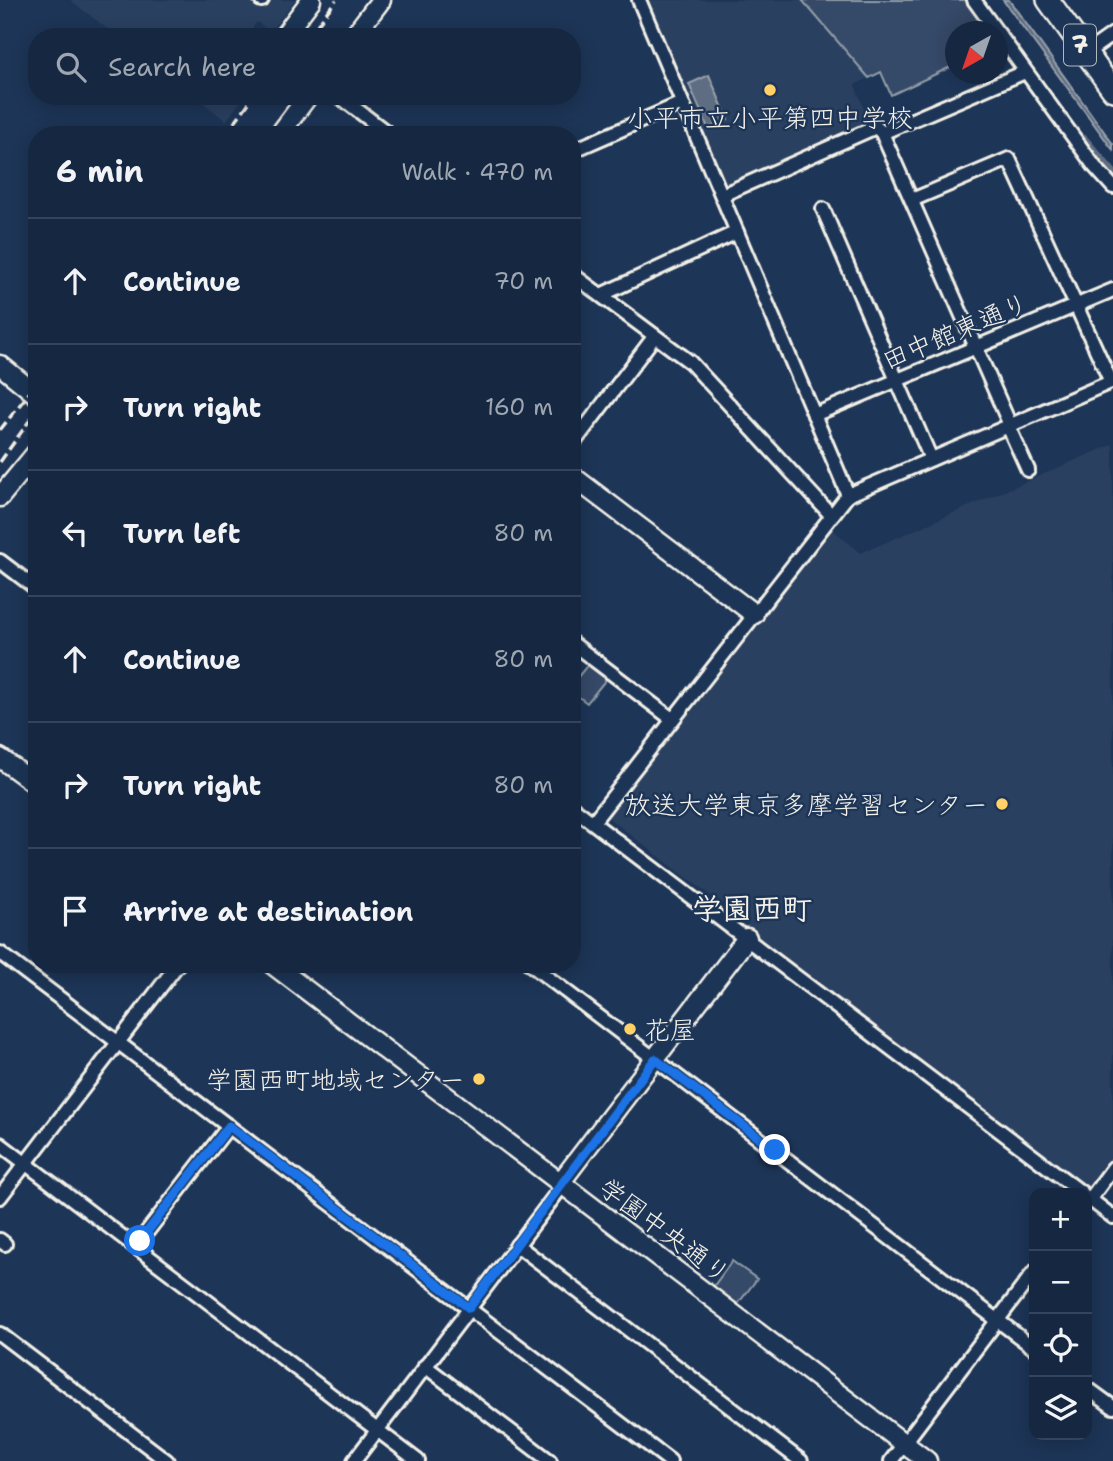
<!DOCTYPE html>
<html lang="en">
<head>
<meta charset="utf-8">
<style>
	:root { --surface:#162841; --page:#23344c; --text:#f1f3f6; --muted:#9ea6b1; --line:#35445a }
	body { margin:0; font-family:"Shantell Sans","Klee One",sans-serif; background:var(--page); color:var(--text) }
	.controls { position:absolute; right:21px; bottom:21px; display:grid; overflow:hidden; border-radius:14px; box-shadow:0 4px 18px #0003 }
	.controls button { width:63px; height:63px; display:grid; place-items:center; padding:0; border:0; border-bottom:2px solid var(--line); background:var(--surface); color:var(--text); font:35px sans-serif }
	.compass { position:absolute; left:945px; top:21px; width:63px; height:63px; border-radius:50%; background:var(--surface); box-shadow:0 4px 18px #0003; rotate:220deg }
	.stop { position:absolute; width:21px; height:21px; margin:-16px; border:5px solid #1a73e8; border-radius:50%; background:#fff }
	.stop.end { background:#1a73e8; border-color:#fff; box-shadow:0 2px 7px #0008 }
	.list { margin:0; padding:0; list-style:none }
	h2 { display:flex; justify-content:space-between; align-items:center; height:91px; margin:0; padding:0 28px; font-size:30px }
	h2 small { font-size:23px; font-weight:400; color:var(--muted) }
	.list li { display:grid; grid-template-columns:46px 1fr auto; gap:21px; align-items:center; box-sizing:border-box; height:126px; padding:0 28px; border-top:2px solid var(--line) }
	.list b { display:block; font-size:26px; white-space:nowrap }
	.list em { font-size:23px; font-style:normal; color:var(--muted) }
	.icon { flex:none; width:38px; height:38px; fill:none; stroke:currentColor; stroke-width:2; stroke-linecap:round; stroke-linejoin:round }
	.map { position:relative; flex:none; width:1113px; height:1461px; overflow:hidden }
	.search { position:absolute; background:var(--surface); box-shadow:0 4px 18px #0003; left:28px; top:28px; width:553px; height:77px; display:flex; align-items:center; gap:18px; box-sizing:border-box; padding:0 24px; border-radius:28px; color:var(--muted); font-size:26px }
	.panel { position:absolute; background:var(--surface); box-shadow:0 4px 18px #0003; left:28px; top:126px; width:553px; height:847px; border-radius:28px }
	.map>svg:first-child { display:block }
	.built { fill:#2a4060 }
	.green { fill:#354a67; stroke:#949ea8; stroke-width:2 }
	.water { fill:#5e6d82; stroke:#9aa2ab; stroke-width:2 }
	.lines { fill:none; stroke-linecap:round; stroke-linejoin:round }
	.canal { stroke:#5e6d82; stroke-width:14 }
	.street-casing { stroke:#f4f1e8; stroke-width:18 }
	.secondary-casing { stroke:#f4f1e8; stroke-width:23 }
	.primary-casing { stroke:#f4f1e8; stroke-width:26 }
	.street { stroke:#1d3557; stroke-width:12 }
	.secondary { stroke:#1d3557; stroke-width:18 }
	.primary { stroke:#1d3557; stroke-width:21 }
	.rail { stroke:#f4f1e8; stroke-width:3.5; stroke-dasharray:10 5; stroke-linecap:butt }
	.route { stroke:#1a73e8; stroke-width:9 }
	.poi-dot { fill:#ffd166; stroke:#1d3557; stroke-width:2.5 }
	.labels { text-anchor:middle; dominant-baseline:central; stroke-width:5; stroke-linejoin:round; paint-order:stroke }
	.shield { fill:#1d3557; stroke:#b4b9bc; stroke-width:2 }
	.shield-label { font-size:24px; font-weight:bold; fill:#f4f1e8 }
	.poi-label { font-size:26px; fill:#f4f1e8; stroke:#1d3557; text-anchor:end }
	.street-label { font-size:26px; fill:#f4f1e8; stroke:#1d3557 }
	.quarter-label { font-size:30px; font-weight:bold; fill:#f4f1e8; stroke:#1d3557 }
</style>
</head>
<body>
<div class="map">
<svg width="1113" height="1461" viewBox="0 0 1113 1461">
	<rect width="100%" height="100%" fill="#1d3557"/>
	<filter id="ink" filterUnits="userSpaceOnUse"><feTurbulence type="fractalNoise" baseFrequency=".0143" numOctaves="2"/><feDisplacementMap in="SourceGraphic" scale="14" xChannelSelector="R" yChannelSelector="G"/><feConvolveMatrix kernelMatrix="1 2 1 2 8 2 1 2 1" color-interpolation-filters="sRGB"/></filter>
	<g filter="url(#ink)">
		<g class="built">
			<path d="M70,0H295L270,32L257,22L246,37H118Z"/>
			<path d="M644,0H970L956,32L955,65L891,95L880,72L855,85L868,120L866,124L727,187L723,186Z"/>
			<path d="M195,96H245L226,121Z"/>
			<path d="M1113,444V1155L1087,1189L745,928L748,924L607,817L832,529L861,553Z"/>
		</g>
		<g class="green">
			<path d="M802,0H970L992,31L956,32L955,65L891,95L881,72L869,78Z"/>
			<path d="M589,663L608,677L587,703L572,692V684Z"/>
			<path d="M732,1261L757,1279L737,1305L713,1287Z"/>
		</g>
		<g class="water">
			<path d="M1003,0H1009L1113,144V150Z"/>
			<path d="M709,75L728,120L708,128L689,84Z"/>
		</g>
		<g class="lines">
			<path class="canal" d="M1082,141L1113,177"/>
			<g class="street-casing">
				<g id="street">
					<path d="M261,0H262"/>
					<path d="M639,0L848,495"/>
					<path d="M974,0L997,32"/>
					<path d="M998,33L1095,167L1113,187"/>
					<path d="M1086,53L1113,34"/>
					<path d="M339,96L390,135"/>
					<path d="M882,133L1025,72"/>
					<path d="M572,151L682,103"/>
					<path d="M722,195L876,127L882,133L1010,425"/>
					<path d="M912,200L1009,159L1111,382"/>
					<path d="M823,209L931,459"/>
					<path d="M572,274L690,362L831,515"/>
					<path d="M601,295L737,232"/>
					<path d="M814,415L1113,290"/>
					<path d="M1008,426L1028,470"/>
					<path d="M572,445L654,337"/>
					<path d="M0,561L37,589"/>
					<path d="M572,643L672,719"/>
					<path d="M572,807L1082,1193"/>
					<path d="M593,822L848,495L1113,381"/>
					<path d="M0,953L670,1461"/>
					<path d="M530,964L1034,1348"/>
					<path d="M0,1144L418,1461"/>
					<path d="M0,1197L178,964"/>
					<path d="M1087,1197L1113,1217"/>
					<path d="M1087,1203L1113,1168"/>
					<path d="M0,1240L5,1244"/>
					<path d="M517,1245L801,1461"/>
					<path d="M136,1246L229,1126"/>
					<path d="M0,1334L167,1461"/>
					<path d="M425,1366L550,1461"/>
					<path d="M1087,1388L1113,1407"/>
					<path d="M354,1461L563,1185"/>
					<path d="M891,1461L1034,1272"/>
				</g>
			</g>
			<g class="secondary-casing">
				<g id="secondary">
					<path d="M283,37L311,0"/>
					<path d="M353,37L381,0"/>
					<path d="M279,135L308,96"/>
					<path d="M0,365L37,395"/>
					<path d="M572,476L754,614"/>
					<path d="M0,497L37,452"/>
					<path d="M0,758L37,785"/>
					<path d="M272,964L927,1461"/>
					<path d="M560,1183L747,938"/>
				</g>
			</g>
			<g class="primary-casing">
				<path id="primary" d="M1048,0L1113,90"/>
			</g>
			<use href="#street" class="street"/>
			<use href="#secondary" class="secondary"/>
			<use href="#primary" class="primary"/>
			<g class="rail">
				<path d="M308,37L336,0"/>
				<path d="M225,135L254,96"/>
				<path d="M0,430L37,383"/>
				<path d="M0,462L37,410"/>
			</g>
		</g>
	</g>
	<g class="lines" filter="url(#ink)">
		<path class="route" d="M140,1241L229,1126L469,1308L655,1059L775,1150"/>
	</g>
	<g class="poi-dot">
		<circle cx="770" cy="90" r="7"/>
		<circle cx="1002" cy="804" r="7"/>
		<circle cx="630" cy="1029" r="7"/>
		<circle cx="479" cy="1079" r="7"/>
	</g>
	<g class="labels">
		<rect class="shield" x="1064" y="24.5" width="32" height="41" rx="5"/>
		<g class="shield-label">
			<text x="1080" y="45">7</text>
		</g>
		<g class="poi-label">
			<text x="770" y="117" text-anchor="middle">小平市立小平第四中学校</text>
			<text x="988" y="804">放送大学東京多摩学習センター</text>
			<text x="644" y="1029" text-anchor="start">花屋</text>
			<text x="465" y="1079">学園西町地域センター</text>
		</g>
		<g class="street-label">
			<text transform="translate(955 331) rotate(-23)">田中館東通り</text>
			<text transform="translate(665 1230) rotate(37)">学園中央通り</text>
		</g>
		<g class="quarter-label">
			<text x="752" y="908">学園西町</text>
		</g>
	</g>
</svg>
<div class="controls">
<button>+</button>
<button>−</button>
<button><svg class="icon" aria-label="locate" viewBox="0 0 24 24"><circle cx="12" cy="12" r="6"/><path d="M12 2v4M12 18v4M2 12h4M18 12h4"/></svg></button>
<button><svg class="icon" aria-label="layers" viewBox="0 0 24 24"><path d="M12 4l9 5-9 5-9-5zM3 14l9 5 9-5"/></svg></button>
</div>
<svg class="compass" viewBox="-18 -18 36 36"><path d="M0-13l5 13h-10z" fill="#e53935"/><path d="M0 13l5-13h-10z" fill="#9ea6b1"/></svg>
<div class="stop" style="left:140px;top:1241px"></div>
<div class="stop end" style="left:775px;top:1150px"></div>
<div class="search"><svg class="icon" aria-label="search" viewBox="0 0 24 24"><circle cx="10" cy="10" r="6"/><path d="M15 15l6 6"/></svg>Search here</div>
<section class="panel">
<h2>6 min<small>Walk · 470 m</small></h2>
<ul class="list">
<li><svg class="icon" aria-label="ahead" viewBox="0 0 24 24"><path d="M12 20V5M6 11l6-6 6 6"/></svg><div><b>Continue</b></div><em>70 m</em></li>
<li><svg class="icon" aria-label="right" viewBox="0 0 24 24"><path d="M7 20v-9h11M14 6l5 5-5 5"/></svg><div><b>Turn right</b></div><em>160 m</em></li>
<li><svg class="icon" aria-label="left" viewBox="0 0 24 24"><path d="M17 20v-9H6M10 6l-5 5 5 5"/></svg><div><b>Turn left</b></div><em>80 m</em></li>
<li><svg class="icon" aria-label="ahead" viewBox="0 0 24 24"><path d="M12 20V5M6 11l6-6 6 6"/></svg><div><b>Continue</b></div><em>80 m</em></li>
<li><svg class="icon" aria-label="right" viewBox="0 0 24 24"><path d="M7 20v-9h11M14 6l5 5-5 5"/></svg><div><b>Turn right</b></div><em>80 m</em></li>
<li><svg class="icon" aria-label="arrive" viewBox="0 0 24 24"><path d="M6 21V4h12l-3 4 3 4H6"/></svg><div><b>Arrive at destination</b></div></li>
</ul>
</section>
</div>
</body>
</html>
